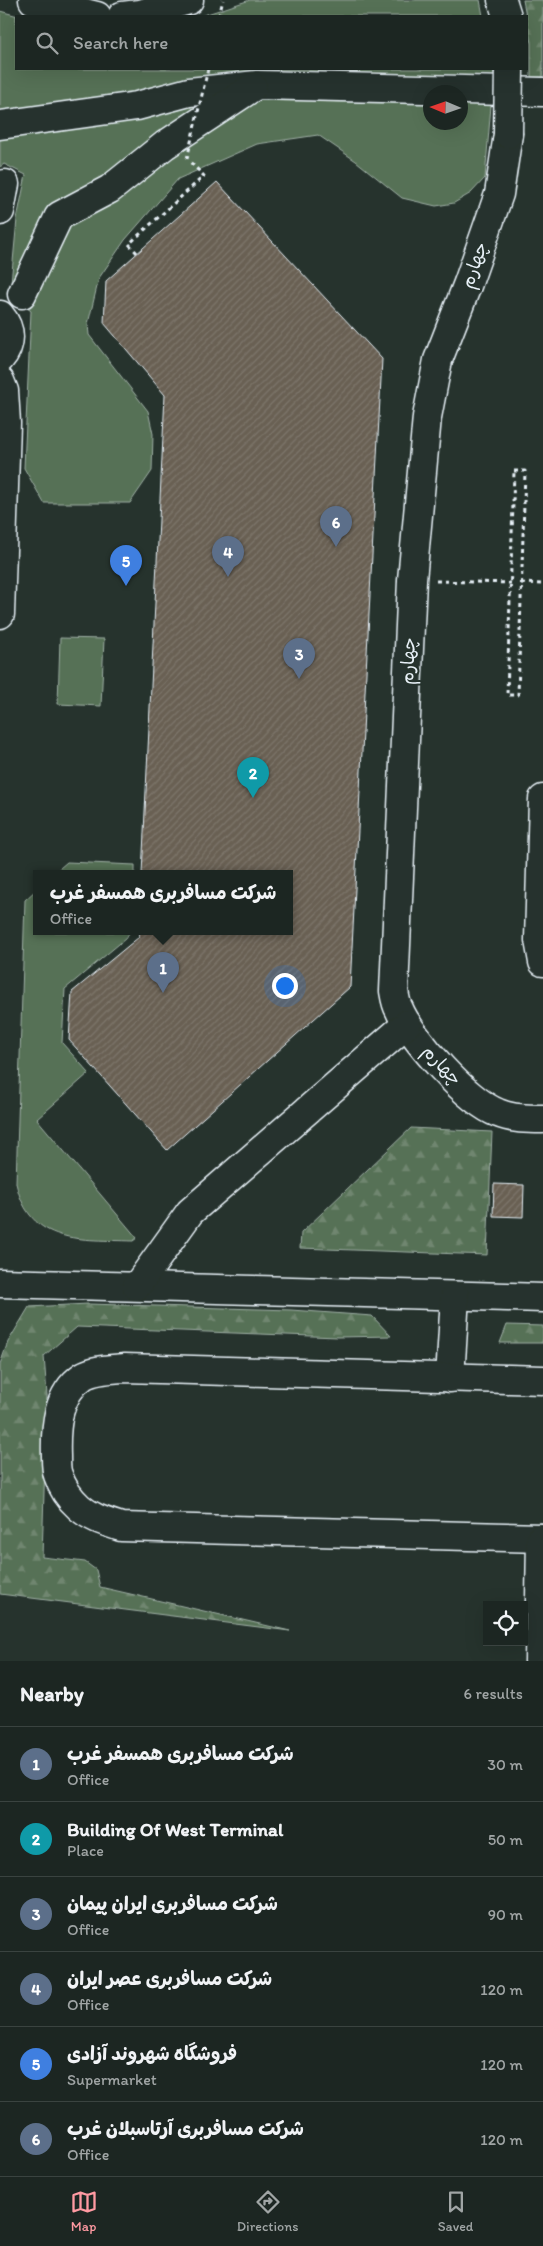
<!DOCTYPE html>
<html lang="en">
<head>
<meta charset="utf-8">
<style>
	:root { --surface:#1c2622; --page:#252e2a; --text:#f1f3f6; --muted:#a0a5a5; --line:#3a4340; --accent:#ff9aa2 }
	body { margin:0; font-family:Itim,"Playpen Sans Arabic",sans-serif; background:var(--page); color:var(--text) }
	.controls { position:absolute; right:15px; bottom:15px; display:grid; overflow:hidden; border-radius:0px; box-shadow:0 5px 20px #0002 }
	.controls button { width:45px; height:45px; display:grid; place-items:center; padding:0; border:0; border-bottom:1px solid var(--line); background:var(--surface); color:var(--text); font:25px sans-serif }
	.compass { position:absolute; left:423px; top:85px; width:45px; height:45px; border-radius:50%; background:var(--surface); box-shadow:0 5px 20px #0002; rotate:272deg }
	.you { position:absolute; left:284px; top:985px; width:18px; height:18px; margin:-12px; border:4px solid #fff; border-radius:50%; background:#1a73e8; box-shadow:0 0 0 8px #1a73e833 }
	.badge { display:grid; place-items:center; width:32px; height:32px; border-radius:50%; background:var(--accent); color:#fff; font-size:16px; font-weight:700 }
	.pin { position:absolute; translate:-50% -41px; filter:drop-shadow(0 1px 2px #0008) }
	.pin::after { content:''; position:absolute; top:26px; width:18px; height:15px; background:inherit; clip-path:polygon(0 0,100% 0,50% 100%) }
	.popup { position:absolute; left:33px; top:870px; width:260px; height:65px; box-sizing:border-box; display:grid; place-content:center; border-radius:0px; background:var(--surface); filter:drop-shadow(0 1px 4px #0005); font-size:16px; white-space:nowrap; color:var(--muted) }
	.popup b { font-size:19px; color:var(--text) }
	.popup::after { content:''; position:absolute; left:50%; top:100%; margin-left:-10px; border:10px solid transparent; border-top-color:var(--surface) }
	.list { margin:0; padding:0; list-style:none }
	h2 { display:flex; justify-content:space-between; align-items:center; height:65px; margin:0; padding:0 20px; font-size:21px }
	h2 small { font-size:16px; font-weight:400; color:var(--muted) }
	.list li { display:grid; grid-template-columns:32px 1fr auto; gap:15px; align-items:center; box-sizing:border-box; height:75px; padding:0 20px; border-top:1px solid var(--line) }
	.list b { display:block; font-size:19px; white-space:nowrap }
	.list p { margin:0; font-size:16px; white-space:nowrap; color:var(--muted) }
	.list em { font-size:16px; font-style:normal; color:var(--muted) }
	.icon { flex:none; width:28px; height:28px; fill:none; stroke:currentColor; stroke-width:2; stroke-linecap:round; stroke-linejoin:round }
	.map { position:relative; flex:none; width:543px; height:1661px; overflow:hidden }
	.search { position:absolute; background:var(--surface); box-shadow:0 5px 20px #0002; left:15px; right:15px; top:15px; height:55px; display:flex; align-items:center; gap:12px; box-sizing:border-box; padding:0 18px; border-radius:0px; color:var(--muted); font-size:19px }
	.sheet { height:515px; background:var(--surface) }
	nav { display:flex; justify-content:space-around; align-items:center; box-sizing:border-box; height:70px; border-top:1px solid var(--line); background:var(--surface); font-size:14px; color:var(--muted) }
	nav a { display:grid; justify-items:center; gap:2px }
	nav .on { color:var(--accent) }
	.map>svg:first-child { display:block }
	.forest { fill:url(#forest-firs); stroke:#a0b1a7 }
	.park { fill:#577156; stroke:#a0b1a7; fill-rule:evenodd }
	.building { fill:url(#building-hatch); stroke:#e8f1f8 }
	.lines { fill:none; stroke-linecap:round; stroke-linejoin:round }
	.minor-casing { stroke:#e8f1f8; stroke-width:31 }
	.path { stroke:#e8f1f8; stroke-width:3; stroke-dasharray:4 4; stroke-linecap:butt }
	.minor { stroke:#26332d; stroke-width:28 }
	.minor-bridge-casing { stroke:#e8f1f8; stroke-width:31; stroke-linecap:butt }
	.path-bridge { stroke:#e8f1f8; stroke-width:3; stroke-dasharray:4 4; stroke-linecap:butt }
	.minor-bridge { stroke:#26332d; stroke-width:28 }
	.labels { text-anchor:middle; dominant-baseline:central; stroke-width:4; stroke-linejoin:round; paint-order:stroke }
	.street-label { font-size:18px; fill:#e8f1f8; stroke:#26332d }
</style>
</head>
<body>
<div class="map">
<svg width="543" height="1661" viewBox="0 0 543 1661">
	<defs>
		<pattern id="forest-firs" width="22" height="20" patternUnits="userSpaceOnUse" patternTransform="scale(1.25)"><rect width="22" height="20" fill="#577156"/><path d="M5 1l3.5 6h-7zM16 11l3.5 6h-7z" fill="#6f866f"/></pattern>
		<pattern id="building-hatch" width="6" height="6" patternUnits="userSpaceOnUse" patternTransform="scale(1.25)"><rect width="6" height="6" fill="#696053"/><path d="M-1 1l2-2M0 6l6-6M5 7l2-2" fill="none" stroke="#7e776c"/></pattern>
	</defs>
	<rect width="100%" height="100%" fill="#26332d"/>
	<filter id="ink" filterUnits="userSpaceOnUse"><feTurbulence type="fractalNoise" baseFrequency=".02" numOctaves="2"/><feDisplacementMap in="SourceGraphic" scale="10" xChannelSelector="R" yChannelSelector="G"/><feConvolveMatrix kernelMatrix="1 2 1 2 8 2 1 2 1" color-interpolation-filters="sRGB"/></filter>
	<g filter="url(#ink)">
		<g class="forest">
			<path d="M523,0H543V77H531V42Z"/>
			<path d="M411,1128L492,1132L487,1255L300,1248L301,1233Z"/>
			<path d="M88,1304L291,1310L372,1316L391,1336L338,1337L77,1327L44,1356L47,1395L42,1557L85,1562L96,1570L100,1587L290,1631L0,1594V1364L8,1342L29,1307Z"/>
			<path d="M507,1325L543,1326V1343H500Z"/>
		</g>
		<g class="park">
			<path d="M250,0H480L483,16H201Z"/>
			<path d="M0,11L18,16H16V69H494L485,178L471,193L454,203L436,206L402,198L356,161L318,135L257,144L178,179L125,240L99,278L88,324L89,335L148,411L153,434L152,471L130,503H44L24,468L31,311L10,294L17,219L26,175L4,164L0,167ZM430,92H460V122H430Z"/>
			<path d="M60,638L104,639L101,706L58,704Z"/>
			<path d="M67,862L135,865V874H53Z"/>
			<path d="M37,889V932H130L125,939L65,989L62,1043L89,1073L37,1119L137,1238L133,1241C81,1239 30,1246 16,1183L25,900Z"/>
		</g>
		<g class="building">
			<path d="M217,182L382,359L350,987L167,1150L69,1040L72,992L139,937L140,932H289V874H142L165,395L104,323L106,281Z"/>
			<path d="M494,1184L524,1185L523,1217L493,1216Z"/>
		</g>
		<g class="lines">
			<g class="minor-casing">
				<g id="minor">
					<path d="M33,0L97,16"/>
					<path d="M502,0L507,16"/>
					<path d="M122,16L139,14L189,0"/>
					<path d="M0,125L137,106L189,92L257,85L543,92"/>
					<path d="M508,134L499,194L468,283L438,360L427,417L412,580L394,991C395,997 396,1004 399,1009C411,1038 468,1102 498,1113C512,1119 528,1119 543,1119"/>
					<path d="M0,211L5,184"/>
					<path d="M22,294L59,216L110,189L165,145L253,87"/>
					<path d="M0,315C12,329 12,345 0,359"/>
					<path d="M0,381L4,391L6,423L0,614"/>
					<path d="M543,799L539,940L543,962"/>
					<path d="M0,1283L543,1298"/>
					<path d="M137,1286L190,1212L407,1024"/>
					<path d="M450,1378L455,1296"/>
					<path d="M543,1380L125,1368C112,1369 95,1369 83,1376C57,1394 55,1427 56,1456C56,1462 56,1470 58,1475C62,1487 70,1499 79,1507C91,1518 106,1522 121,1527L543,1538"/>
					<path d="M539,1661L541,1538"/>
				</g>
			</g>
			<g class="path">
				<path d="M219,16L223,0"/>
				<path d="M137,253L129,244L204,176L188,160"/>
				<path d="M514,471H525L518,695H507Z"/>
				<path d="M436,581L511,583"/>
				<path d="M521,583L543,584"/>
			</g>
			<use href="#minor" class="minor"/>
			<g class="minor-bridge-casing">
				<path id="minor-bridge" d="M508,134L509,69"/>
			</g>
			<path class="path-bridge" d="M187,159L208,69"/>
			<use href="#minor-bridge" class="minor-bridge"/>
		</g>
	</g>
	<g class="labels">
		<g class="street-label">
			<text transform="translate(474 265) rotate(-71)">چهارم</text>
			<text transform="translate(408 661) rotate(-87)">چهارم</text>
			<text transform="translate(442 1065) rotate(46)">چهارم</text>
		</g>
	</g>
</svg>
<div class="controls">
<button><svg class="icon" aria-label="locate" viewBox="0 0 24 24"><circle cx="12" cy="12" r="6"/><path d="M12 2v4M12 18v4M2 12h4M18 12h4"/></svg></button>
</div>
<svg class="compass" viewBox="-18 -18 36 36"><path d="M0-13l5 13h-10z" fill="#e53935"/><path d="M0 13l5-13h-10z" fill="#a0a5a5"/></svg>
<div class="you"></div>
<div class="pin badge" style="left:163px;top:993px;background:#5c6f8a">1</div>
<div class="popup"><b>شرکت مسافربری همسفر غرب</b>Office</div>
<div class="pin badge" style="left:253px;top:798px;background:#0f9aa8">2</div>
<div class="pin badge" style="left:299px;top:679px;background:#5c6f8a">3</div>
<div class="pin badge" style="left:228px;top:577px;background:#5c6f8a">4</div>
<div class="pin badge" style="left:126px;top:586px;background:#3f7fe0">5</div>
<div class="pin badge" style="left:336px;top:547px;background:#5c6f8a">6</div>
<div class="search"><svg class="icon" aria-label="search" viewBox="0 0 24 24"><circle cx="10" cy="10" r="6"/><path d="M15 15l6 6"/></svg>Search here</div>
</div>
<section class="sheet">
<h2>Nearby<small>6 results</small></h2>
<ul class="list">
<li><span class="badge" style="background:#5c6f8a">1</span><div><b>شرکت مسافربری همسفر غرب</b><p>Office</p></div><em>30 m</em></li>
<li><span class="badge" style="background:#0f9aa8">2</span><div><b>Building Of West Terminal</b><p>Place</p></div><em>50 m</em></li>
<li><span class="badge" style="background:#5c6f8a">3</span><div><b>شرکت مسافربری ایران پیمان</b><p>Office</p></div><em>90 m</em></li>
<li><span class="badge" style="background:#5c6f8a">4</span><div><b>شرکت مسافربری عصر ایران</b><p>Office</p></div><em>120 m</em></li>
<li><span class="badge" style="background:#3f7fe0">5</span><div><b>فروشگاه شهروند آزادی</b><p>Supermarket</p></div><em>120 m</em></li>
<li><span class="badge" style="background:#5c6f8a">6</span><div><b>شرکت مسافربری آرتاسبلان غرب</b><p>Office</p></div><em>120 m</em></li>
</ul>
</section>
<nav>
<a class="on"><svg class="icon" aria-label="map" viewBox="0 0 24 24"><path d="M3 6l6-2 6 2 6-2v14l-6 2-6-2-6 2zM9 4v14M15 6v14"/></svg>Map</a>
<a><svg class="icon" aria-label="directions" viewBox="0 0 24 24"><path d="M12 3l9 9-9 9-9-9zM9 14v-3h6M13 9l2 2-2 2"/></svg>Directions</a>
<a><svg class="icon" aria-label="saved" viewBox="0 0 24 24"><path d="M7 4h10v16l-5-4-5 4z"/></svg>Saved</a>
</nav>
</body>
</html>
